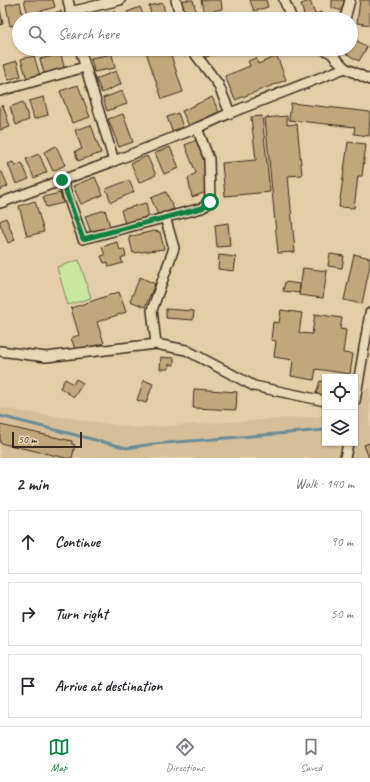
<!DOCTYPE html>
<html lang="en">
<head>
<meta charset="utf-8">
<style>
	:root { --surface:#fff; --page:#f7f7f7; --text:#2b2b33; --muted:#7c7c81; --line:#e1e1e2; --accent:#0b8043 }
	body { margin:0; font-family:Caveat,sans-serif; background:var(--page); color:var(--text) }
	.controls { position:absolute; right:12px; bottom:12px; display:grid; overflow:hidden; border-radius:0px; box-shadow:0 1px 3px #0004 }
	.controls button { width:36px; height:36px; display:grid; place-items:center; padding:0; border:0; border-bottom:1px solid var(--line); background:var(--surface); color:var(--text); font:20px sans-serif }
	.scale { position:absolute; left:12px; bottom:10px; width:70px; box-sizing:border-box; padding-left:4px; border:2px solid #3b2a1e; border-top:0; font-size:11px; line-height:14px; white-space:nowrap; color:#3b2a1e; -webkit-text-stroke:3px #e9d7b5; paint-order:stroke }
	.stop { position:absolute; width:12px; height:12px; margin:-9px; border:3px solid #0b8043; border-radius:50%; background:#fff }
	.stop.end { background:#0b8043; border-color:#fff; box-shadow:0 1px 4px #0008 }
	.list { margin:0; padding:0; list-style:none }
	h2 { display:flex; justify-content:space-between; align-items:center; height:52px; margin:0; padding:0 16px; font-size:17px }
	h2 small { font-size:13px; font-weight:400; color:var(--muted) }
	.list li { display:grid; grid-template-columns:26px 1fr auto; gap:12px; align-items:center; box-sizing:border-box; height:64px; margin:0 8px 8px; padding:0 8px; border:1px solid var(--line); border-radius:0px }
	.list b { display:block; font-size:15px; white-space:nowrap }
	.list em { font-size:13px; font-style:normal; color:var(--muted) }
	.icon { flex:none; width:22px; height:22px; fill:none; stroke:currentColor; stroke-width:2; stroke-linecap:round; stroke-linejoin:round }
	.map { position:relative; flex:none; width:370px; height:458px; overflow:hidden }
	.search { position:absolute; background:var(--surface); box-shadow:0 1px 3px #0004; left:12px; right:12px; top:12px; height:44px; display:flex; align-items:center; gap:10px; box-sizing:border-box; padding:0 14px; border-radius:22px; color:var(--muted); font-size:15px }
	.sheet { height:268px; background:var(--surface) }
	nav { display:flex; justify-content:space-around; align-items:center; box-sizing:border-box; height:56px; border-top:1px solid var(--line); background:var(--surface); font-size:11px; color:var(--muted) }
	nav a { display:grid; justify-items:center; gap:2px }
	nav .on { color:var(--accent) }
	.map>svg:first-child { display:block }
	.built { fill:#d6bf98 }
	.green { fill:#c8e79f; stroke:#82885e }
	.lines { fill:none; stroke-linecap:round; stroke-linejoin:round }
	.stream { stroke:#698d98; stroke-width:3 }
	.building { fill:#c3a77c; stroke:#3b2a1e }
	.minor-casing { stroke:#3b2a1e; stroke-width:12 }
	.minor { stroke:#e9d7b5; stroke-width:9 }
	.route { stroke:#0b8043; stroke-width:5 }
</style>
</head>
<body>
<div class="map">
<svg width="370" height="458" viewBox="0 0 370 458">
	<rect width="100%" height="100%" fill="#e3cea8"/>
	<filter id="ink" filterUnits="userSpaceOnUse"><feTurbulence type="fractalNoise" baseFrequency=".025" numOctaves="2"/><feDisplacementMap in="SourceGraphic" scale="8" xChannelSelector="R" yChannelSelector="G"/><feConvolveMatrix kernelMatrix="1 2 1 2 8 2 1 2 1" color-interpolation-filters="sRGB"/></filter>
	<g filter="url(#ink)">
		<path class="built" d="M370,387V458H0V408L137,428L321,416L325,414V443H355V396Z"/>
		<path class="green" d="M79,260L91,298L68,305L57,267Z"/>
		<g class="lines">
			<path class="stream" d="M0,416L127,448L153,444L325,430"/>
		</g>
		<g class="building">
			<path d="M24,0H53L55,7L28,15Z"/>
			<path d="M180,0H193L196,11L183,14Z"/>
			<path d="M201,0H221L222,9L204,13Z"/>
			<path d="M250,0H266L268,7L254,11Z"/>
			<path d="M332,0H346L343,11L332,8Z"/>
			<path d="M360,0H370V25L357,23Z"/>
			<path d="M310,1L315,14L321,12L323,19H305L301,4Z"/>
			<path d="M20,2L23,19H19V24L10,26L6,5Z"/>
			<path d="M163,3L166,19H152L149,6Z"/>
			<path d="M140,7L145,19H129L127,12Z"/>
			<path d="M0,9L3,24L0,25Z"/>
			<path d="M61,11L63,19H48L47,15Z"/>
			<path d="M114,11L116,19H93L92,16Z"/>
			<path d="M272,13L274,19H256Z"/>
			<path d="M351,31L357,35L354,39L367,47L359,61L338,49H351Z"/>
			<path d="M50,49H62L50,52Z"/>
			<path d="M145,49H169L183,92L162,99Z"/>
			<path d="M197,49H224L202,59Z"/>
			<path d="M262,49H276L264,54Z"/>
			<path d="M61,54L65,71L45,77L40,59Z"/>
			<path d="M112,54L115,68L94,72L91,58Z"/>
			<path d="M34,56L40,76L27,79L21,59Z"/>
			<path d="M277,56L286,80L235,100L225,76L250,66L248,61L256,58L258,64Z"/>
			<path d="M17,61L21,76L8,80L4,65Z"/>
			<path d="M116,71L121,84L102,93L96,79Z"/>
			<path d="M78,85L90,117L72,123L60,91Z"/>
			<path d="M122,91L127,104L107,111L103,98Z"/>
			<path d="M44,97L48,115L34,119L29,101Z"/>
			<path d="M212,97L219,112L189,126L182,111Z"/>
			<path d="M23,102L29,120L16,125L10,107Z"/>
			<path d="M291,103L370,112L369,136L354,134L355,127L289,120Z"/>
			<path d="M3,105L10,127L0,130V106Z"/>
			<path d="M178,113L183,127L172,131L167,117Z"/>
			<path d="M123,114L133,142L119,147L108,119Z"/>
			<path d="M262,116L270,192L225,196L222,163L256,160L251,117Z"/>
			<path d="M287,116V125L297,124L302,175L288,176L295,252L278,253L265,118Z"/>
			<path d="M91,125L101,153L78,161L75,151L82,149L75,130Z"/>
			<path d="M199,139L205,154L207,192L192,197L188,178L196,173L185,145Z"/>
			<path d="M348,142L366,144L362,176H358L354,208L339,207Z"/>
			<path d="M56,146L65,165L53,171L44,152Z"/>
			<path d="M170,147L179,168L164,174L155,153Z"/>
			<path d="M39,154L47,172L34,178L26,159Z"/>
			<path d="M147,156L156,175L139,183L131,163Z"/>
			<path d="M13,162L15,166L22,163L29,179L16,184L8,164Z"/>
			<path d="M2,172L8,186L0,190V173Z"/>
			<path d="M95,177L103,195L81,204L73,186Z"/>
			<path d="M129,180L134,192L111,202L106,189Z"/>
			<path d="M166,192L174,209L158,215L151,198Z"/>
			<path d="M60,193L63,203L46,207L43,197Z"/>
			<path d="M35,201L44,232L27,236L19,206Z"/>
			<path d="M146,203L149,218L125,224L121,210Z"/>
			<path d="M105,210L110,226L91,233L85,216Z"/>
			<path d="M6,218L15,240L8,243L0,224V221Z"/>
			<path d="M228,223L230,246L217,247L215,225Z"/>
			<path d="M153,231L160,232L164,249L133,253L129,237Z"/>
			<path d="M117,242L120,250L124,249L126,256L121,258L123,263L109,267L108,262L104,263L101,256L105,255L102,247Z"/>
			<path d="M330,254L344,256L342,268L328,266Z"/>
			<path d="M354,254L370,258V265L362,304L344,300Z"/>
			<path d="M219,255L236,257L234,271L218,269Z"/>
			<path d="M303,268L327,271L323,298L299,295Z"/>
			<path d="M140,277L155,284L145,307L130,301Z"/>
			<path d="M285,282L300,284L299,293L283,291Z"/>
			<path d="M119,292L126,312L97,322L104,343L76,352L71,338L79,335L71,308Z"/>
			<path d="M166,309L194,311L193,320L166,318Z"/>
			<path d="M281,310L302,313L299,333L312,334L315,314L342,318L340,329L346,330L343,353L353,354L350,374L316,369L314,380L291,376L293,360L274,357L276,341L271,340L273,322L279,323Z"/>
			<path d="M161,357L174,358V365L169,364V369H160Z"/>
			<path d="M65,379L73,384L76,379L83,383L74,397L60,388Z"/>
			<path d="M144,380L153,384L146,403L137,400Z"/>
			<path d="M320,381L325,382V396L316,394Z"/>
			<path d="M194,389L237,392L236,410L193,408Z"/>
			<path d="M0,425L72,441V444L75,445L72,458H66L0,443Z"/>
			<path d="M370,443V458H369L364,445Z"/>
		</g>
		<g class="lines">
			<g class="minor-casing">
				<g id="minor">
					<path d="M68,0L72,19"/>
					<path d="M176,0L181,19"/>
					<path d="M284,0L292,19"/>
					<path d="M70,12L120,0"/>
					<path d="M345,19L350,0"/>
					<path d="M80,49L114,161"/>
					<path d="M193,49L196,55L218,84L230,113"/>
					<path d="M323,49L331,53L345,68L370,80"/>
					<path d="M0,91L85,67"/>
					<path d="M62,180L83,239L202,208L210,202L209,159L197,128"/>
					<path d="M0,203L114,161L197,128L230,113L345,68"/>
					<path d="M156,344L152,310L174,248L165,217"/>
					<path d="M0,351L46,357L156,344L186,350L254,386L325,401"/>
					<path d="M355,401L370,313"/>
					<path d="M345,458L348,443"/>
				</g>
			</g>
			<use href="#minor" class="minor"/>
		</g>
	</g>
	<g class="lines" filter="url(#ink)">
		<path class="route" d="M62,180L83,239L202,208L210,202"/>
	</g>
</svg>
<div class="controls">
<button><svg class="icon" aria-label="locate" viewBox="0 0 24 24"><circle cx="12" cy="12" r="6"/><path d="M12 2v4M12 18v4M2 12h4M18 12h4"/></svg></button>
<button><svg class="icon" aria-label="layers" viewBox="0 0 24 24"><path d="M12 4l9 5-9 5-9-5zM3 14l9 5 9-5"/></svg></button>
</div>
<div class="scale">50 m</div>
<div class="stop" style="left:210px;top:202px"></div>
<div class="stop end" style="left:62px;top:180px"></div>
<div class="search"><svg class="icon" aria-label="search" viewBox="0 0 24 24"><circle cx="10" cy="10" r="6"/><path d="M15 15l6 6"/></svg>Search here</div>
</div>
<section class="sheet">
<h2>2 min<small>Walk · 140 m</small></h2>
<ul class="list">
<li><svg class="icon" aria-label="ahead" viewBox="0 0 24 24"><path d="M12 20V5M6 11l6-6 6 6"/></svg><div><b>Continue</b></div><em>90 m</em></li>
<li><svg class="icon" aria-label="right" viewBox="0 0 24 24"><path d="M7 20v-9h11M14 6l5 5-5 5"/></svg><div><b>Turn right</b></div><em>50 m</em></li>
<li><svg class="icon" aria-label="arrive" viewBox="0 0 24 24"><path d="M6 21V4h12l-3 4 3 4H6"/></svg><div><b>Arrive at destination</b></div></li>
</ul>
</section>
<nav>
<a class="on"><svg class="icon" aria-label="map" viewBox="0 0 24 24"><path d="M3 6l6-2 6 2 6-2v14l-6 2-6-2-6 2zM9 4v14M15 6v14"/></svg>Map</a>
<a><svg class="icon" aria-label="directions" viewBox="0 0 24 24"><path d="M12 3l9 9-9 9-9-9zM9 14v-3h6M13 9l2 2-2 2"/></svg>Directions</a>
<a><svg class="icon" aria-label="saved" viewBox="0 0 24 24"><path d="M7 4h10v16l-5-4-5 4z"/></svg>Saved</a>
</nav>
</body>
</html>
